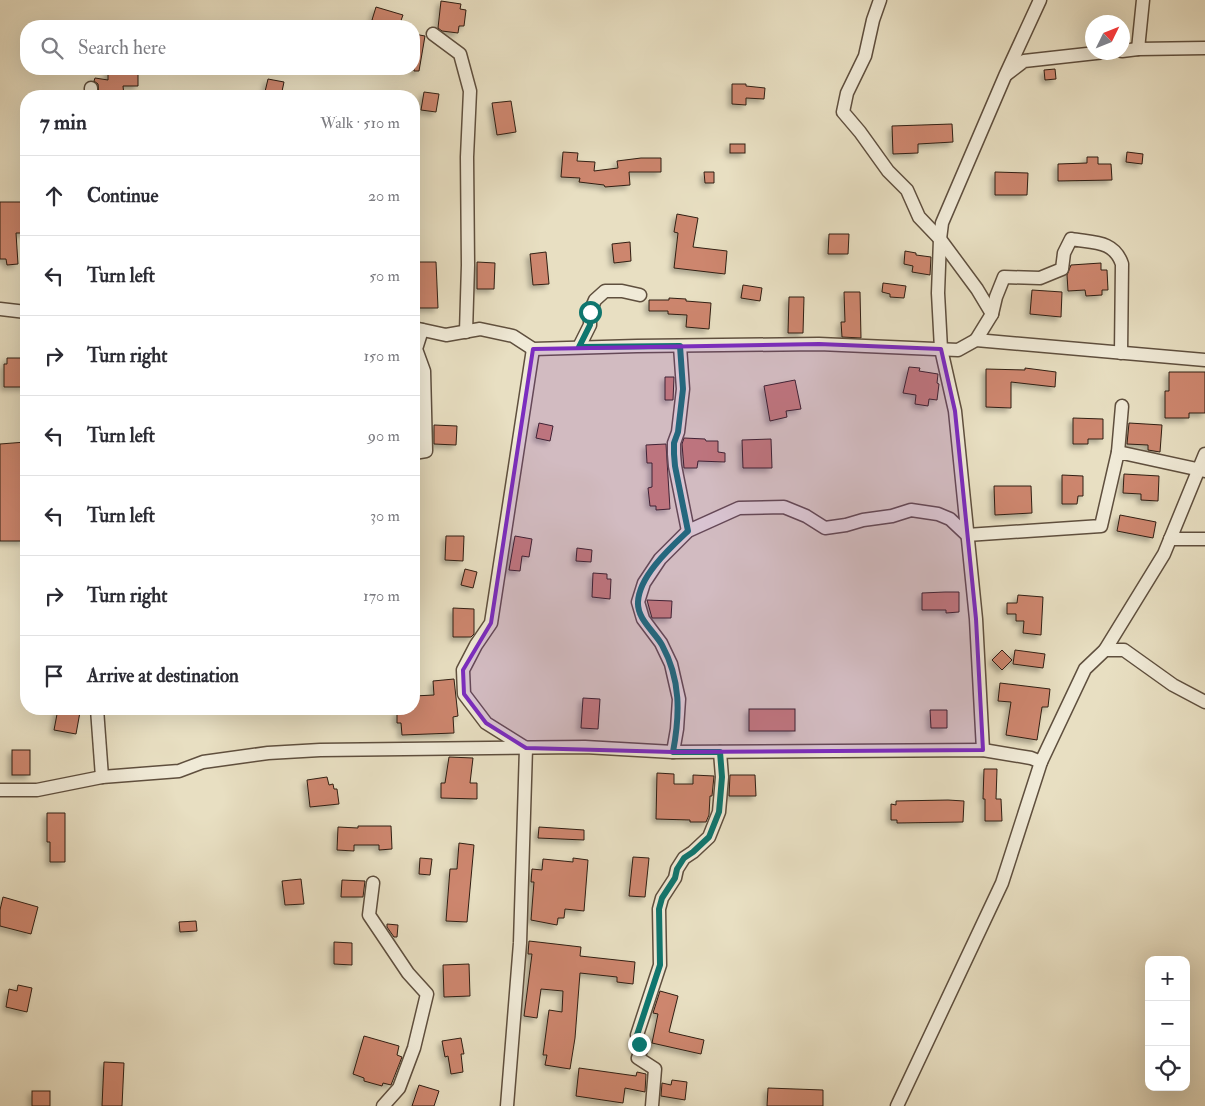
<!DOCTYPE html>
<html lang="en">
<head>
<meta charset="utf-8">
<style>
	:root { --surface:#fff; --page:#f2f2f3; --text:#2b2b33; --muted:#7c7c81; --line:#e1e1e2 }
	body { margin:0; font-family:"IM FELL Double Pica",serif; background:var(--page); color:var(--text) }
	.controls { position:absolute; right:15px; bottom:15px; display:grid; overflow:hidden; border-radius:10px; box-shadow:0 5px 20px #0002 }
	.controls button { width:45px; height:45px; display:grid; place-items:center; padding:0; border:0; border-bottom:1px solid var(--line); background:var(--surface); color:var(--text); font:25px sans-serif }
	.compass { position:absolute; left:1085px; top:15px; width:45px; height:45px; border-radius:50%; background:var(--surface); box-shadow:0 5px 20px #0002; rotate:47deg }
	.stop { position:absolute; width:15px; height:15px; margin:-11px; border:4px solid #0f766e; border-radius:50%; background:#fff }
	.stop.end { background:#0f766e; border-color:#fff; box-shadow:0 1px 5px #0008 }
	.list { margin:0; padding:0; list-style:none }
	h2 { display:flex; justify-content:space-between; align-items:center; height:65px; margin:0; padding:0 20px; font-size:21px }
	h2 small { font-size:16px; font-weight:400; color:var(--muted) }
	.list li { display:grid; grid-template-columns:32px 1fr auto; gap:15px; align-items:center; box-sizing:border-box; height:80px; padding:0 20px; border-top:1px solid var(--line) }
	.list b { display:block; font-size:19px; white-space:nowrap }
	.list em { font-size:16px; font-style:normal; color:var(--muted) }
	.icon { flex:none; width:28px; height:28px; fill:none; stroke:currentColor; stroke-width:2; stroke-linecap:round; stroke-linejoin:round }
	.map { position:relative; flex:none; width:1205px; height:1106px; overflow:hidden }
	.search { position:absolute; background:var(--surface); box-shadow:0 5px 20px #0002; left:20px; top:20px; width:400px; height:55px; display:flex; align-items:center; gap:12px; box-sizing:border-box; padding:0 18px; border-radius:20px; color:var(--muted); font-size:19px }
	.panel { position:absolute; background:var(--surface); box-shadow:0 5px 20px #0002; left:20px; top:90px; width:400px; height:625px; border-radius:20px }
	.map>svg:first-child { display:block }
	.building { fill:#cd866e; stroke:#311f12; filter:url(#shadow) }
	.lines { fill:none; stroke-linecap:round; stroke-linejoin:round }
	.minor-casing { stroke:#5f4f3e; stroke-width:15 }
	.minor { stroke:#f0ead7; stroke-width:12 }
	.route { stroke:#0f766e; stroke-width:6 }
	.marked { fill:#7b2cbf; fill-opacity:0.2; stroke:#7b2cbf; stroke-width:4; stroke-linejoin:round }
</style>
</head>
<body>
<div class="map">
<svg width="1205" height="1106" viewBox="0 0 1205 1106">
	<defs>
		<filter id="shadow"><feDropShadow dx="-3.5" dy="3.5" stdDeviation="2.5" flood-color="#0004"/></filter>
	</defs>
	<rect width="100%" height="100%" fill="#e8dfc2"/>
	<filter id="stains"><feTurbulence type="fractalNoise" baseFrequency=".004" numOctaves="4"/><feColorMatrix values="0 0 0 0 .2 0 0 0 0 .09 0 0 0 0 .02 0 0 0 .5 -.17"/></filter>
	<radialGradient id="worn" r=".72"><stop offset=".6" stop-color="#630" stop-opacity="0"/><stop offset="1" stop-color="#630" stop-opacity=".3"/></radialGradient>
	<g class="building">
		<path d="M441,1L461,4L460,9L466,10L464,26H459L458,33L442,31L438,28Z"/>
		<path d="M376,7L403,15L399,26H391L372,20Z"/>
		<path d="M414,34L425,36L419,71H414Z"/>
		<path d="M108,69H138V86H123L124,96L99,95L98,84L94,81L95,78L108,80Z"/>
		<path d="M1055,69L1056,79L1045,80L1044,70Z"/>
		<path d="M268,79L284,82L281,96H264Z"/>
		<path d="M732,84H746V86L765,88L764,99L746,98V105L732,104Z"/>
		<path d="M424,92L439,94L436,112L421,110Z"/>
		<path d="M511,101L516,132L497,135L492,103Z"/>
		<path d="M952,124L953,142L918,144V153L893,154L892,126Z"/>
		<rect x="730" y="144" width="15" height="9"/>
		<path d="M563,152L578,153L577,161L595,162L594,171L618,168L617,161L641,158H661V172H629L630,185L605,187L604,185L579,182L580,178L561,177Z"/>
		<path d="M1127,152L1143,154L1142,164L1126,162Z"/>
		<path d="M1087,157H1098V164H1111L1112,180L1058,181V164L1087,163Z"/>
		<path d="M704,172H714V183H705Z"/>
		<path d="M995,172L1028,173L1027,195H995Z"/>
		<path d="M0,202H26V233H16L18,264L7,265L6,259H0Z"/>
		<path d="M677,214L698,218L693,247L727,251L725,274L674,268L678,233L674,232Z"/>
		<path d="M829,234H849L848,254H828Z"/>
		<path d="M630,242L631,261L614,263L612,244Z"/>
		<path d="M905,251L916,253V255L931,257L930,275L912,272L913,266L904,264Z"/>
		<path d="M546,252L549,284L533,285L530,254Z"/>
		<path d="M418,262H436L438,308H419Z"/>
		<path d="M477,262L495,263L494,289H477Z"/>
		<path d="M1101,263V270H1107L1108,290H1102V295L1086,296L1085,290L1068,291L1067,275L1071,265Z"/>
		<path d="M883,283L906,286L904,298L890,297V294L882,292Z"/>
		<path d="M743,285L762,288L760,301L741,298Z"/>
		<path d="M1032,290L1062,292L1061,317L1030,314Z"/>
		<path d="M844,292H860L861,338L842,337L841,322H845Z"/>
		<path d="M789,297H804L803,333H788Z"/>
		<path d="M669,298L686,299V301L711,303L709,329L686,327L687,315L668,314V311H649V300H669Z"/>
		<path d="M7,358H25L26,387H4V364H7Z"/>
		<path d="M909,367L920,368L919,371L938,374L937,383L939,384L937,400L929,399L928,406L915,404L916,395L903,393Z"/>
		<path d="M1025,368L1056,372L1055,387L1011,382V408L986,407V369L1025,370Z"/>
		<path d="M1169,372H1205V413H1189V418H1165V391H1169Z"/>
		<path d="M665,377H674L673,400H665Z"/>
		<path d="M795,380L801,409L786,411L787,417L770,421L764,386Z"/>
		<path d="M1073,418L1103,419V439H1088V444H1073Z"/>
		<path d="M539,423L553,426L550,441L536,438Z"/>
		<path d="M1129,423L1162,425L1160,452L1148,450V445L1127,444Z"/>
		<path d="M434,425L457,426L456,445L434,444Z"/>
		<path d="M684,438L705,439L706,441H718V452L725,453V462L698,461L697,468H684L682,444Z"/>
		<path d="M771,439L772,468H743L742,440Z"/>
		<path d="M26,442V499L24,500L25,541H0V444Z"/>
		<path d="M666,444L670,509L656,510V506H650L648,488L652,487V463H647L646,445Z"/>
		<path d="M1124,474L1159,476L1158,501L1141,500V494L1123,493Z"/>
		<path d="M1062,475L1083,476V496H1078L1077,504H1062Z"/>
		<path d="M994,486H1031L1032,513L995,515Z"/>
		<path d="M1120,515L1156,522L1153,538L1117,531Z"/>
		<path d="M446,536H464L463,561L445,560Z"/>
		<path d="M515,536L532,539L529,557L522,556L520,571L509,570Z"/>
		<path d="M577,548L592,550L591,562L576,561Z"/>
		<path d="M465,569L477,572L473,588L461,585Z"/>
		<path d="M593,573L607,574V579H611L610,599L592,597Z"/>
		<path d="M945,592H959V612L946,613V610H922V593Z"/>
		<path d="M1018,595L1043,597L1041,635L1023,633L1024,621H1016V614H1007V603H1017Z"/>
		<path d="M647,600L672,601L671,618H652Z"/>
		<path d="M453,608L474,609V634L471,637H453Z"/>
		<path d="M1002,650L1012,660L1002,670L992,660Z"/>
		<path d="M1015,650L1045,654L1043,668L1013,664Z"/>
		<path d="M454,679L458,716L453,717L454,733L402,735L401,723H397V712H401L400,709H414V696L434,695L433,681Z"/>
		<path d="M1000,683L1050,689L1048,707H1042L1037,740L1006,735L1011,702L998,701Z"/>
		<path d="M583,698L600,699L598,729L581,728Z"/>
		<path d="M58,709L80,712L76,734L54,730Z"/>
		<rect x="749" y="709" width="46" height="22"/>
		<path d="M930,710H947V728H931Z"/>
		<rect x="12" y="750" width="18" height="25"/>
		<path d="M449,757L473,758L470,783H477V799L441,798V783H445Z"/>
		<path d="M984,769H997L996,799H1001L1002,821H985V799H983Z"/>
		<path d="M657,773L674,774V784H693V775L714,776L712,796H710L709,815L706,822H690V820L656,819Z"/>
		<path d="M730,775H755L756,796H729Z"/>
		<path d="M327,777L329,785L333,784L334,789H337L339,804L310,807L307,780Z"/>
		<path d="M948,800L964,801L963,822L897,823V820H891V804L896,805V801Z"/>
		<path d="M47,813H65V862H50V842H47Z"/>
		<path d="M358,826H391L392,849L379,850V845H354V851L337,850L338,827L358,828Z"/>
		<path d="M539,827L584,830V840L538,838Z"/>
		<path d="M459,843L474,845L467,922L446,921L450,869H457Z"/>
		<path d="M633,857L649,858L645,897L629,896Z"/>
		<path d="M420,858L432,859L430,875L419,874Z"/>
		<path d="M573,858L588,860L584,911L565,909L564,918H558L557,925L531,920L534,882H531L532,869L542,870L543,859L573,862Z"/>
		<path d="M301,879L304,904L285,905L282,881Z"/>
		<path d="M342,880L365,881L363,897H341Z"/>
		<path d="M3,897L38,907L31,934L0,926V910Z"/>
		<path d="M196,921L197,931L180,932L179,922Z"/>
		<path d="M387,924L398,925L397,937H394L387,927Z"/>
		<path d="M529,941L581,947L580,956L635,962L633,984L617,982V977L580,973L575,1038L570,1069L545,1065L547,1055H543L549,1010L562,1012L563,991L541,989L537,1018L524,1016L532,954H528Z"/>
		<path d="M334,942L352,943V965L334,964Z"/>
		<path d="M469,964L470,996L444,997L443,965Z"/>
		<path d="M18,985L32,988L27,1012L6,1007L9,989L17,991Z"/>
		<path d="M660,991L678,996L669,1032L704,1040L701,1054L652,1043L658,1014L653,1013Z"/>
		<path d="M364,1036L399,1046L397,1055L402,1057L391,1085L383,1083L382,1086L364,1081V1078L353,1074Z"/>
		<path d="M461,1038L464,1054H461L463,1072L451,1074L448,1056L445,1057L442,1041Z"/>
		<path d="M104,1062L124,1063L122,1106H102Z"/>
		<path d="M579,1068L636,1076L637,1072L646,1074L645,1092L625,1088L623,1103L576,1096Z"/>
		<path d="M672,1080L687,1082L685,1100L661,1096L662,1083L671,1085Z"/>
		<path d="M419,1085L439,1091L434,1106H412Z"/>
		<path d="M768,1088L823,1090V1106H767Z"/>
		<rect x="32" y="1091" width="18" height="15"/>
	</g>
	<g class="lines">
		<g class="minor-casing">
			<g id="minor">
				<path d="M880,0L873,20L865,56L847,93L843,112L860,132L888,171L907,190L919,217L940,239L977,289L992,314"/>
				<path d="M1143,0L1138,49L1205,48"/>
				<path d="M433,34L460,54L470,91L467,157L468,265L466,332"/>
				<path d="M1122,51L1138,49"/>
				<path d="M1007,74L1024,61L1105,52"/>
				<path d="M91,88V96"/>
				<path d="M0,309L26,312"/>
				<path d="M414,328L446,335L480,329L513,336L533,349L637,346L819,344L958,350L976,340L1205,360"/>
				<path d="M976,340L992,314L996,297L1004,277L1040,278L1062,269L1064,253L1071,239C1093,243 1114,240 1122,264L1121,353"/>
				<path d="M680,346L683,389L678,432L674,443V454L675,466L688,531"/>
				<path d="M579,347L590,325V312L595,300L605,291H622L640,295"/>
				<path d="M1118,452L1122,406"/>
				<path d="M414,453L426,451L424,371L416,349L422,330"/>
				<path d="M1170,539H1205"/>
				<path d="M1105,650L1164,554L1205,454"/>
				<path d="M97,709L102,777"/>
				<path d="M983,750L976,619L955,411L941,349L938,293L940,239L942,223L1005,76L1040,0"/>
				<path d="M673,752L677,729L679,699L671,664L661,643L643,619L638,602L644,583L660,559L688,531L739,508L784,507L806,516L825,528L846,525L863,520L892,516L911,510L938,514L950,519L967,535L1101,526L1118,452L1205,471"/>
				<path d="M0,790H37L102,777L179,771L203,762L268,753L320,750L585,747L673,752L983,750L1031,758L1041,762L1085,669L1105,650H1124L1173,685L1205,702"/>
				<path d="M373,883L369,915L408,973L427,994L414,1048L399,1088L383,1106"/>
				<path d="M507,1106L520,943L526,748L486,723L464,694L463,670L476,645L491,623L533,349"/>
				<path d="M652,1106L655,1069L638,1058L641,1050L637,1035L660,965L659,909L662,898L675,878L677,869L684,858L693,852L709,837L719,812L722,777L720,752"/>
				<path d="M897,1106L1002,883L1041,762"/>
			</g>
		</g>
		<use href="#minor" class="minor"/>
	</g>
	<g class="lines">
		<path class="route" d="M590,312V325L579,347L680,346L683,389L678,432L674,443V454L675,466L688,531C670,548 639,576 638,602C637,619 654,631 662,645C681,680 680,714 673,752H720L722,777L719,812L709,837L693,852L684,858L677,869L675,878L662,898L659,909L660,965L637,1035L639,1044"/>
	</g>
	<path class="marked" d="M819,344L941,349L955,411L976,619L983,750L673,752L526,748L486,723L464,694L463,670L491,623L533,349Z"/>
	<rect width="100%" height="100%" filter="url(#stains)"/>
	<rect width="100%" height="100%" fill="url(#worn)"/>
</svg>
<div class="controls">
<button>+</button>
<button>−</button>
<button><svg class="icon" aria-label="locate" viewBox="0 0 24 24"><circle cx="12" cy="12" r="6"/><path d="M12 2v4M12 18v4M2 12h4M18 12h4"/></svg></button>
</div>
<svg class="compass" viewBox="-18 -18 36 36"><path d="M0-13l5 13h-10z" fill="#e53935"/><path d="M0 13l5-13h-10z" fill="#7c7c81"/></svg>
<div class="stop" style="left:590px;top:312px"></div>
<div class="stop end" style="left:639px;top:1044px"></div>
<div class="search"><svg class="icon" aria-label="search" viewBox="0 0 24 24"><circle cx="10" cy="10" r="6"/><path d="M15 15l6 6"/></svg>Search here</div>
<section class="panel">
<h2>7 min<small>Walk · 510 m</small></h2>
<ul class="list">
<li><svg class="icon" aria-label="ahead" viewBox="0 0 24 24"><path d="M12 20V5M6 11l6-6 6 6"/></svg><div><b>Continue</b></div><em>20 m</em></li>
<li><svg class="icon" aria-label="left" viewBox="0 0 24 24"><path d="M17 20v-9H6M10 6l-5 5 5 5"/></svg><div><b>Turn left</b></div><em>50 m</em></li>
<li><svg class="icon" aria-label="right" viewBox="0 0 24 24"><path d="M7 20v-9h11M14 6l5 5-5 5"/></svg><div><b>Turn right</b></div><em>150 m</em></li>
<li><svg class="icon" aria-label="left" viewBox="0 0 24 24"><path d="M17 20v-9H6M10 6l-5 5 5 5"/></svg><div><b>Turn left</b></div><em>90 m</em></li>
<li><svg class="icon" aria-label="left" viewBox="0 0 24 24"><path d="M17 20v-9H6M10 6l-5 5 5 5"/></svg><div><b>Turn left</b></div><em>30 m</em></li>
<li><svg class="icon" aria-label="right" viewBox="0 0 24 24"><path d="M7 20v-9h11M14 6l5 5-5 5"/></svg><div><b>Turn right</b></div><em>170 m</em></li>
<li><svg class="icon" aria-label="arrive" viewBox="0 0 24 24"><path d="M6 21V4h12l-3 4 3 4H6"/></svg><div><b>Arrive at destination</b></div></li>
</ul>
</section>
</div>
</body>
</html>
